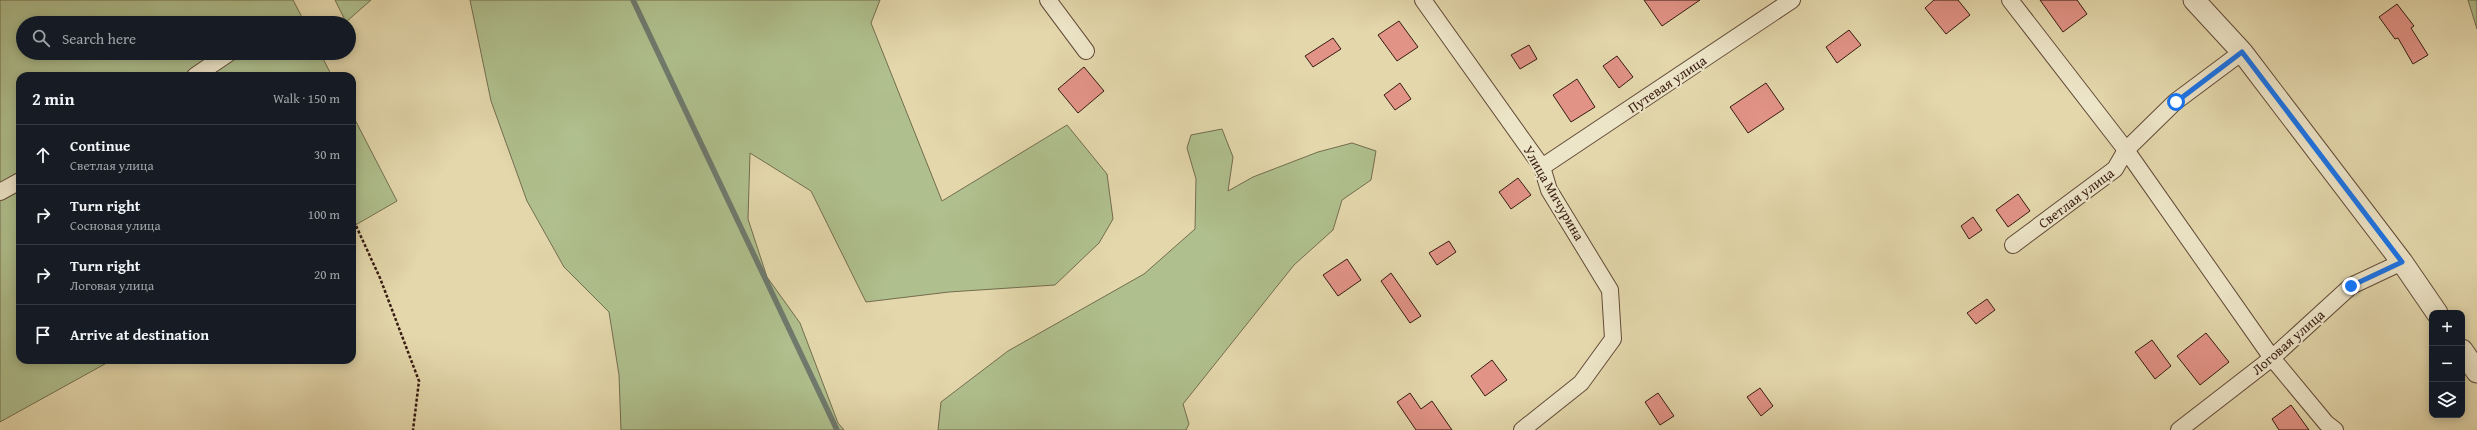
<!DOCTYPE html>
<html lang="en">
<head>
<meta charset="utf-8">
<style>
	:root { --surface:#171b24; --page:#20242c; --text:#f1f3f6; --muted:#9ea1a6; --line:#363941 }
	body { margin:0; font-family:"Gentium Book Plus",serif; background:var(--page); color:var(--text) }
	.controls { position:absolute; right:12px; bottom:12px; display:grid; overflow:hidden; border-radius:8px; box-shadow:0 2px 10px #0003 }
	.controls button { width:36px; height:36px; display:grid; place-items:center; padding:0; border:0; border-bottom:1px solid var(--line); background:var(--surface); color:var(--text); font:20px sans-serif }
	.stop { position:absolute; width:12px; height:12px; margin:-9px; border:3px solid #1a73e8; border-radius:50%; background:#fff }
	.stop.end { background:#1a73e8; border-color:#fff; box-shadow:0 1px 4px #0008 }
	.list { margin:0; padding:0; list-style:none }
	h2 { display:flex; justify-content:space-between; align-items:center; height:52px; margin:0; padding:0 16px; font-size:17px }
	h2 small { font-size:13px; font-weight:400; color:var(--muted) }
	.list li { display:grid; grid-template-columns:26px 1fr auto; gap:12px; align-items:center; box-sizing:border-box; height:60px; padding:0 16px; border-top:1px solid var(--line) }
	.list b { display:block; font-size:15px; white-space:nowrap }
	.list p { margin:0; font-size:13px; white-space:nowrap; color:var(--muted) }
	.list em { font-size:13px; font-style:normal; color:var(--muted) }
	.icon { flex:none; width:22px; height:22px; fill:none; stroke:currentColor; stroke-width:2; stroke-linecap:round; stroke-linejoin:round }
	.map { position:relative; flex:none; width:2477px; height:430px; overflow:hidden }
	.search { position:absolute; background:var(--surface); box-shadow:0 2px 10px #0003; left:16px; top:16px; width:340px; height:44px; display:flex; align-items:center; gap:10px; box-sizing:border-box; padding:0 14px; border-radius:22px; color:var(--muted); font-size:15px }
	.panel { position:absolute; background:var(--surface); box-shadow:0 2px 10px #0003; left:16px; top:72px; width:340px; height:292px; border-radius:12px }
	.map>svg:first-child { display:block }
	.green { fill:#afbf8d; stroke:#736d4f }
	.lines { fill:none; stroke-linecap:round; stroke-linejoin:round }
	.stream { stroke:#6f7a6d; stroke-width:5.5 }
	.building { fill:#e19386; stroke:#371b11 }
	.minor-casing { stroke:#624a38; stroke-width:18 }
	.tertiary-casing { stroke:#624a38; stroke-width:23 }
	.path { stroke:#371b11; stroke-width:2.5; stroke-dasharray:3 2; stroke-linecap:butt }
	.minor { stroke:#ede5c8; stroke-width:16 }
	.tertiary { stroke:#ede5c8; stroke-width:21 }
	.route { stroke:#1a73e8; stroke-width:5 }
	.labels { text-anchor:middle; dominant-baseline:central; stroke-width:4; stroke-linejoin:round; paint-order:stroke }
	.street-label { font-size:14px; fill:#371b11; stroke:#ede5c8 }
</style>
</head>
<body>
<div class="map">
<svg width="2477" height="430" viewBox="0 0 2477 430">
	<rect width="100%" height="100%" fill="#e3d7ab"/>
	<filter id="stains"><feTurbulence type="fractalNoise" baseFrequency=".005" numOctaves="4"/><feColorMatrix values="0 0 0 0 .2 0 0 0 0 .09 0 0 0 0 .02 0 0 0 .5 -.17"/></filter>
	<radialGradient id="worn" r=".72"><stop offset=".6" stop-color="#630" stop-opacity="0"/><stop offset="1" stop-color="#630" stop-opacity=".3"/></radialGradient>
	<g class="green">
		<path d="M0,0H293L305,23H23V53H320L332,76H20V360H112L0,422Z"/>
		<path d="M335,0H371L346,22Z"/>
		<path d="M470,0H880L871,23L942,201L1067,125L1107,174L1113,219L1099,243L1055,285L949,292L866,302L811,191L750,153L748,219L767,277L800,323L838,423L844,430H621L619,375L609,312L564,267L527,201L491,101Z"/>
		<path d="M2468,0H2477V29Z"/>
		<path d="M352,114L397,201L352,227Z"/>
		<path d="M1222,129L1233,157L1228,191L1253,177L1318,152L1352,143L1376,151L1371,180L1342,200L1333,230L1294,265L1183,404L1189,424L1186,430H938L941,402L1008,351L1144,274L1195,229L1196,179L1187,148L1191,135Z"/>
	</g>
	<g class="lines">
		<path class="stream" d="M633,0L837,430"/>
	</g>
	<g class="building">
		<path d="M1644,0H1700L1662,26Z"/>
		<path d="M1934,0H1958L1970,15L1946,34L1925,8Z"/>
		<path d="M2040,0H2077L2087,14L2063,32Z"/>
		<path d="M2397,4L2414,26L2411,28L2428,55L2413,64L2398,38L2395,39L2379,17Z"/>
		<path d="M1399,21L1418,47L1397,61L1378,35Z"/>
		<path d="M1849,30L1861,45L1837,63L1826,47Z"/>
		<path d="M1333,38L1341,49L1313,67L1305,56Z"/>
		<path d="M1529,45L1537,59L1520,69L1511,55Z"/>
		<path d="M1617,56L1633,77L1619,88L1603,66Z"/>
		<path d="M1084,67L1104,91L1078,113L1058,89Z"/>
		<path d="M1577,79L1595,107L1571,122L1553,95Z"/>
		<path d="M1400,83L1411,99L1395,110L1384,95Z"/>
		<path d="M1766,83L1784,109L1748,133L1730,107Z"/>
		<path d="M1518,178L1531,195L1511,209L1499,192Z"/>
		<path d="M2018,194L2030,211L2008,227L1996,210Z"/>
		<path d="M1973,217L1982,230L1969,239L1961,226Z"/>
		<path d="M1449,241L1456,252L1437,265L1429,253Z"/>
		<path d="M1347,259L1361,280L1338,296L1323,275Z"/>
		<path d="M1391,273L1421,316L1410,323L1381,281Z"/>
		<path d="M1987,299L1995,310L1976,324L1967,313Z"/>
		<path d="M2206,333L2229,362L2200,385L2177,356Z"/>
		<path d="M2152,340L2171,366L2155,379L2135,352Z"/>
		<path d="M1492,360L1507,380L1485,396L1471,376Z"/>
		<path d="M1760,388L1773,406L1761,416L1747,397Z"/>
		<path d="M1410,393L1421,409L1432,401L1452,430H1416L1397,402Z"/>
		<path d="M1658,393L1674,416L1660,425L1645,402Z"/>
		<path d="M2291,405L2309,430H2279L2272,419Z"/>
	</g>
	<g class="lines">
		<g class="minor-casing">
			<g id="minor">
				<path d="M1048,0L1086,51"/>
				<path d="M1423,0L1542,167L1549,190L1610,290L1613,339L1581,383L1522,430"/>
				<path d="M2010,0L2126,150L2272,358L2326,423L2335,430"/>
				<path d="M195,76L229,53"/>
				<path d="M1542,167L1792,0"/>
				<path d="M0,192L20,181"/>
				<path d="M2013,245L2115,169L2126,150L2175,102L2242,52"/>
				<path d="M2179,430L2272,358L2351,286L2402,262"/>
			</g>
		</g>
		<g class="tertiary-casing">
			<g id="tertiary">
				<path d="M2194,0L2242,52L2402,262L2437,313"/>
				<path d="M2462,350L2477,372"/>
			</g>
		</g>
		<path class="path" d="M352,217L380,278L419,381L413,430"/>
		<use href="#minor" class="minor"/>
		<use href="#tertiary" class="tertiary"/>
	</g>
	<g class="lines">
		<path class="route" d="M2176,102L2242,52L2402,262L2351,286"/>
	</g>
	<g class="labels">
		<g class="street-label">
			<text transform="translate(1667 84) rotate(-34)">Путевая улица</text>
			<text transform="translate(1554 193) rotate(60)">Улица Мичурина</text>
			<text transform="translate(2076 198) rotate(-37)">Светлая улица</text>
			<text transform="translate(2288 342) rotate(-41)">Логовая улица</text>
		</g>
	</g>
	<rect width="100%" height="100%" filter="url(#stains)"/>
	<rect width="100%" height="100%" fill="url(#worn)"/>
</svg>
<div class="controls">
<button>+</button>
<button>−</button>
<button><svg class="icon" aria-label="layers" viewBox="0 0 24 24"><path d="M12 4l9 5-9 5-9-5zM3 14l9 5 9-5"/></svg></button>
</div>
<div class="stop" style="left:2176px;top:102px"></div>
<div class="stop end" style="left:2351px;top:286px"></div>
<div class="search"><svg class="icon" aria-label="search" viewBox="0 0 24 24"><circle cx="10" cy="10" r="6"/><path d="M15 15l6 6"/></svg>Search here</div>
<section class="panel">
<h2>2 min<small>Walk · 150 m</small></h2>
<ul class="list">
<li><svg class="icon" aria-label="ahead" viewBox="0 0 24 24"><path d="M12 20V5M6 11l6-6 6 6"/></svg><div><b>Continue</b><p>Светлая улица</p></div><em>30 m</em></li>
<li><svg class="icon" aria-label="right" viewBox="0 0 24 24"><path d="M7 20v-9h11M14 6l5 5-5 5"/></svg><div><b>Turn right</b><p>Сосновая улица</p></div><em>100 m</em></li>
<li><svg class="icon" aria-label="right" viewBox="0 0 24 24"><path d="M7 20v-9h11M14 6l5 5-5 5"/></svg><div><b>Turn right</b><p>Логовая улица</p></div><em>20 m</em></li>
<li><svg class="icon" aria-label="arrive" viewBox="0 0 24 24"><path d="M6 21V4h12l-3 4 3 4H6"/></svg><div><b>Arrive at destination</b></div></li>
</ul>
</section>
</div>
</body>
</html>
